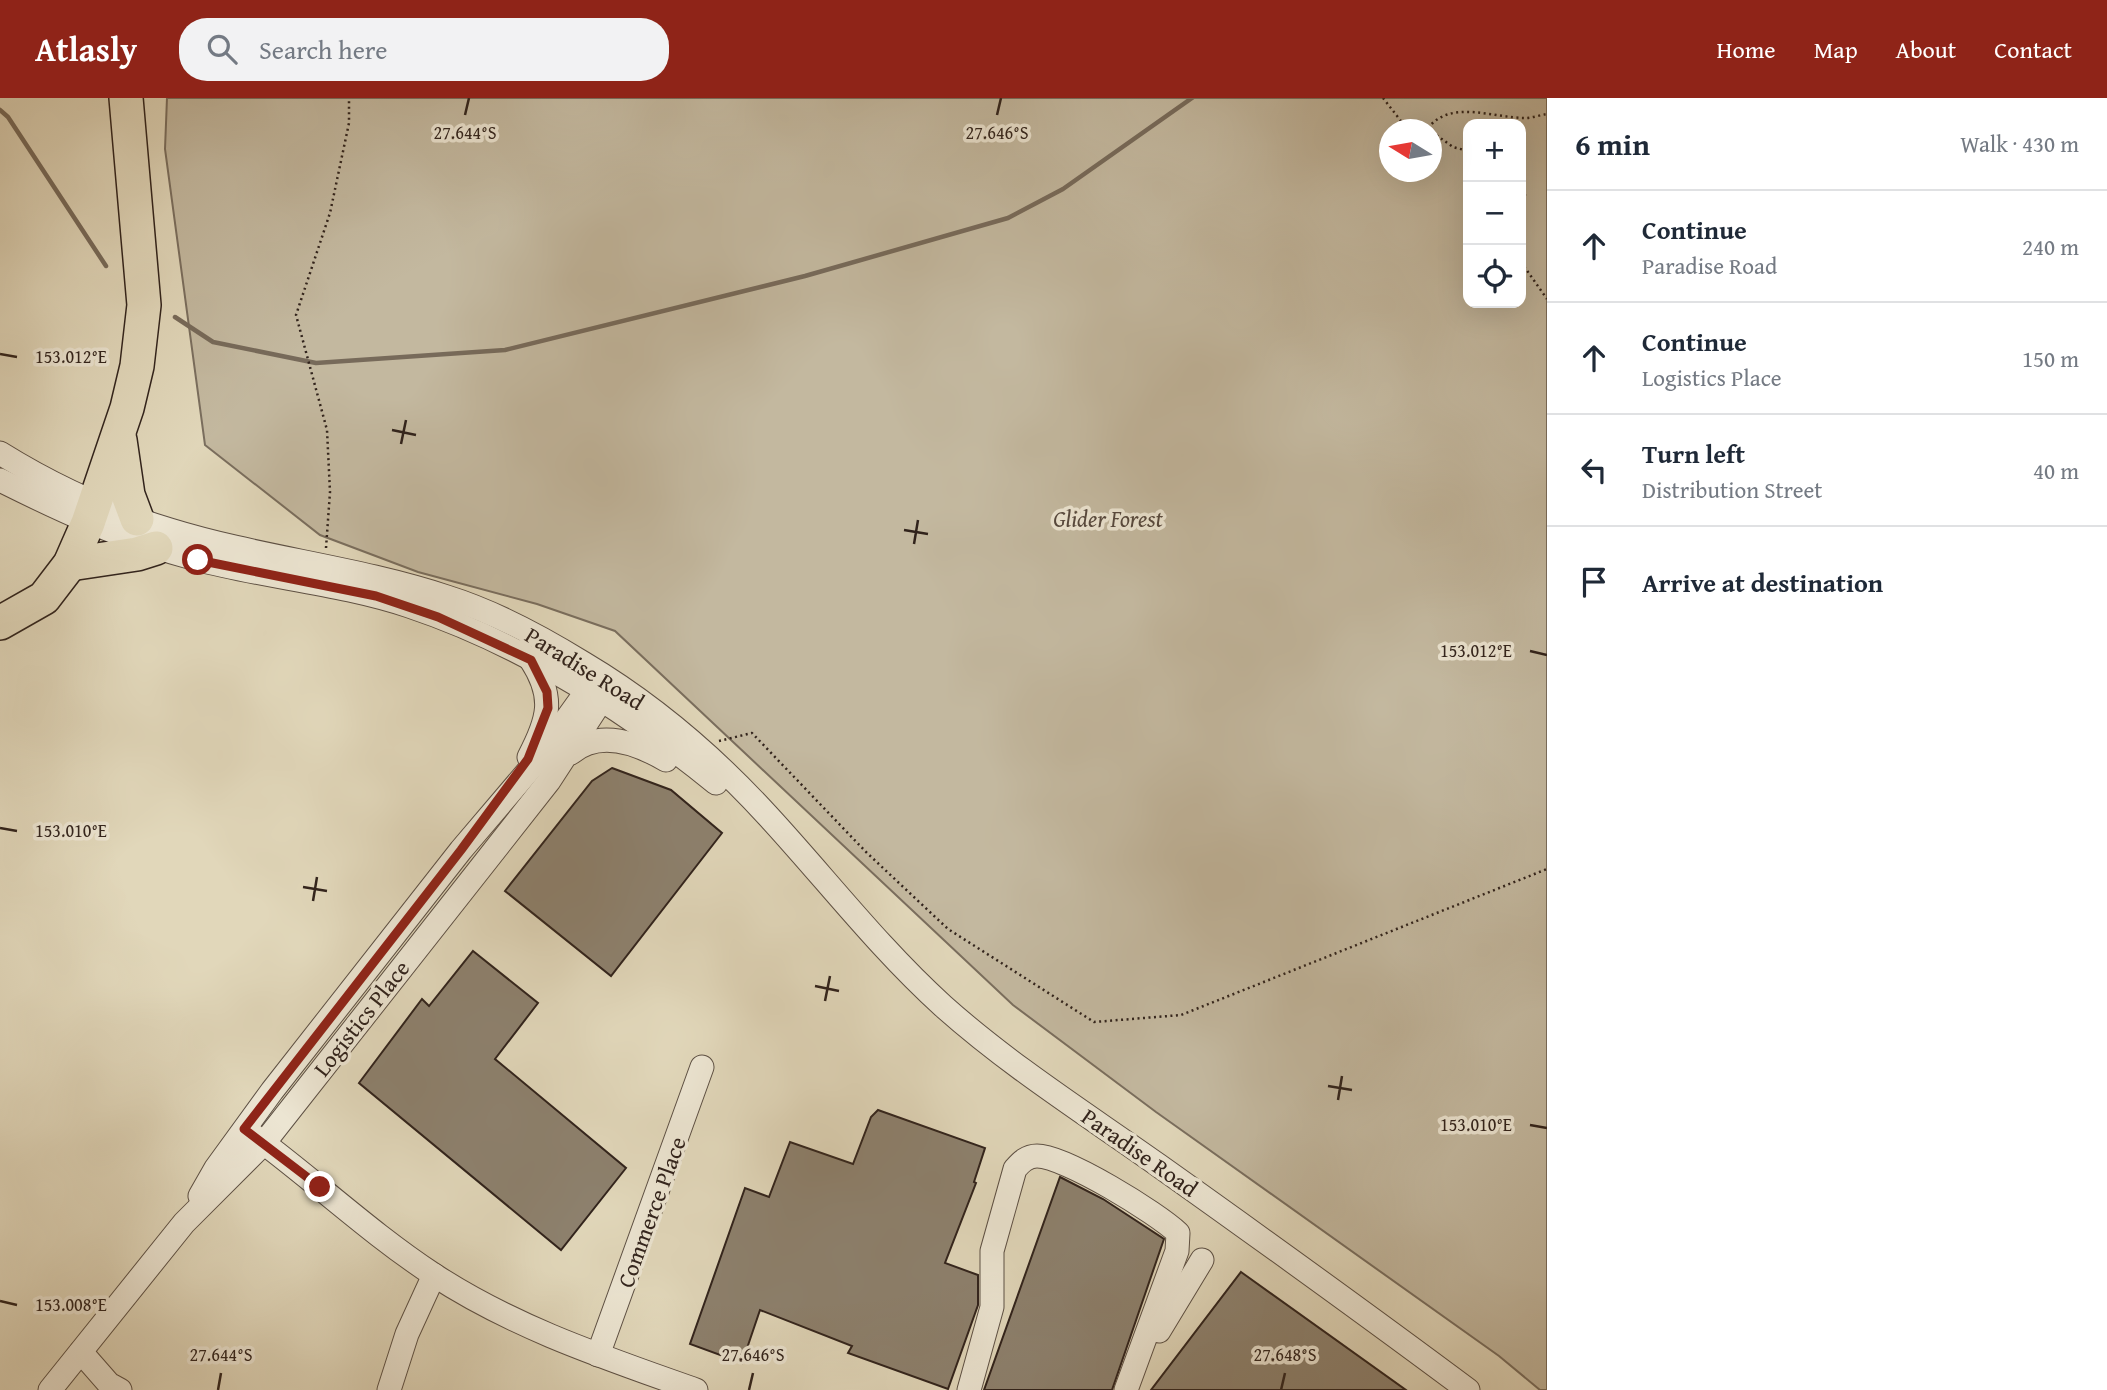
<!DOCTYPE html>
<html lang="en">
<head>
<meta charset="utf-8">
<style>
	:root { --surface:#fff; --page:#f2f2f3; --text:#1f2937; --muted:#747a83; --line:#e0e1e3; --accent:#8f2418 }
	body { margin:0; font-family:"Gentium Book Plus",serif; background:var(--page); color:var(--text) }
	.controls { position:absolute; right:21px; top:21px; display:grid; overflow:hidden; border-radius:14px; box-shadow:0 7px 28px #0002 }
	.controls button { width:63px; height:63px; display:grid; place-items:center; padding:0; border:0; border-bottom:2px solid var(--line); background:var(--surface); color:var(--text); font:35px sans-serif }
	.compass { position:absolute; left:1379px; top:21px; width:63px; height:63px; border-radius:50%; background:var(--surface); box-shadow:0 7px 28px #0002; rotate:281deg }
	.stop { position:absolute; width:21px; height:21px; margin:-16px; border:5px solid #8f2418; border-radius:50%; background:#fff }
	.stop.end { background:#8f2418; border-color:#fff; box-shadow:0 2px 7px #0008 }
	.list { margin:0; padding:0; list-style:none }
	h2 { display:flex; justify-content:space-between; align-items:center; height:91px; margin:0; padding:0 28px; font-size:30px }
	h2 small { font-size:23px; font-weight:400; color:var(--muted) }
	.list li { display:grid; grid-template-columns:46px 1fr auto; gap:21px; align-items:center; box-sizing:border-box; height:112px; padding:0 28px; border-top:2px solid var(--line) }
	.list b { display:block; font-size:26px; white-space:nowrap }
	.list p { margin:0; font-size:23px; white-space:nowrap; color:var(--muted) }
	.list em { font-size:23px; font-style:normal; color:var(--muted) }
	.icon { flex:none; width:38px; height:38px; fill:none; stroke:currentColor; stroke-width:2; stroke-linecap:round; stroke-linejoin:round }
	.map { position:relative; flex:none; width:1547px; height:1292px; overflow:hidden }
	header { display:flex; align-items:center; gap:42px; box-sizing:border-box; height:98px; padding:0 35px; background:var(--accent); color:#fff }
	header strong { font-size:33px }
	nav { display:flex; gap:38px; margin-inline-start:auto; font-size:24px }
	.search { width:490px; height:63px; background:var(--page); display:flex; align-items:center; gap:18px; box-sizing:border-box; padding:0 24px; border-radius:28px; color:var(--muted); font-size:26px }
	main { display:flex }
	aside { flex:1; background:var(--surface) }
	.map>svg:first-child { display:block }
	.green { fill:#c3b89f; stroke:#7a6e5e; stroke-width:2; fill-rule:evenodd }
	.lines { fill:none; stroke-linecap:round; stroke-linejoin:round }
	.stream { stroke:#776a5a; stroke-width:4.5 }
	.building { fill:#8d816e; stroke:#31231c; stroke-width:2 }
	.minor-casing { stroke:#5d5044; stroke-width:25 }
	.highway-casing { stroke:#31231c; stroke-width:36 }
	.path { stroke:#31231c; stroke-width:2.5; stroke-dasharray:2 3.5; stroke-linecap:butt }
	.minor { stroke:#ece5d2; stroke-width:23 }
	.highway { stroke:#e1d7ba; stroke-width:33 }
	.route { stroke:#8f2418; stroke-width:9 }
	.ticks { fill:none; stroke:#31231c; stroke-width:2.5 }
	.labels { text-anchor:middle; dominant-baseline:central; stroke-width:7; stroke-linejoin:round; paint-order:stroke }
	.park-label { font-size:23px; font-style:italic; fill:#56483d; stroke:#ece5d2 }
	.street-label { font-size:23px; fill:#31231c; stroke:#ece5d2 }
	.ticks-label { font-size:18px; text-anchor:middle; fill:#31231c; stroke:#ece5d2; stroke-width:7; stroke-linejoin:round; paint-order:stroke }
</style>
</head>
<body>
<header>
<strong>Atlasly</strong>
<div class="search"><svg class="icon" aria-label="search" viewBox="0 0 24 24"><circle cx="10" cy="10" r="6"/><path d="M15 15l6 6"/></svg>Search here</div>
<nav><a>Home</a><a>Map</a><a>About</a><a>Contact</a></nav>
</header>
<main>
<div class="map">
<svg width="1547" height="1292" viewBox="0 0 1547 1292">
	<rect width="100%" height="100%" fill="#e1d7ba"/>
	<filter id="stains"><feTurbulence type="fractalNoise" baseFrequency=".00286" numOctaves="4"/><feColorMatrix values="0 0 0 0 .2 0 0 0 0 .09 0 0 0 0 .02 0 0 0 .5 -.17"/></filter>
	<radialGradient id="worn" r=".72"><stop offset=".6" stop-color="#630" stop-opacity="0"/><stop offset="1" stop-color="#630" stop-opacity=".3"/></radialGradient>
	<path class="green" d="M167,0H1547V1292H1540L1499,1258L1156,1014L1013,907L615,533L537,506L418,474L320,437L205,347L165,51ZM1468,26H1521V205H1468ZM1390,32H1432V74H1390Z"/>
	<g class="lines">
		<g class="stream">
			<path d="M0,12L8,19L106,168"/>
			<path d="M175,219L213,244L316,265L505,252L805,178L1008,120L1063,91L1192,0"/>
		</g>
	</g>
	<g class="building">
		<path d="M612,670L671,692L722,735L611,878L505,793L592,683Z"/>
		<path d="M473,853L538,905L495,961L626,1070L561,1152L359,985L422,901L429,908Z"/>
		<path d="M878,1012L985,1050L974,1084L976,1085L945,1165L978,1177V1207L948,1291L848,1255L852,1248L760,1212L742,1265L690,1246L745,1090L769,1099L790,1044L853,1066L871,1019Z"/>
		<path d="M1060,1079L1103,1101L1164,1141L1112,1292H984Z"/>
		<path d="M1241,1174L1406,1292H1151Z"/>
	</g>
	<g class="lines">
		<g class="minor-casing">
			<g id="minor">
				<path d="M0,355C53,388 110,414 170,432C261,460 356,469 447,499C495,514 541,539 583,565C652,606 714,659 768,718C826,781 879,850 943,908C1009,967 1086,1016 1158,1067C1262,1141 1366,1216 1468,1292"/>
				<path d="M0,382C64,414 127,443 196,461C267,480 340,485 409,508C520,545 626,612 716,685"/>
				<path d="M571,655C599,631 637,645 666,662"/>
				<path d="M529,659C549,621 555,599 531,562"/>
				<path d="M253,1037C314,1082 370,1135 434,1177C515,1230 606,1260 696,1292"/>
				<path d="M200,1098L216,1070L272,993L461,752L535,665L594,583"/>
				<path d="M1159,1233L1202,1162"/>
				<path d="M81,1254L109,1286L120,1292"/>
				<path d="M598,1257L702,969"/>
				<path d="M50,1292L184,1125L264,1045L549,683L608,592"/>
				<path d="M389,1292L407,1236L434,1177"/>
				<path d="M969,1292L992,1209V1153L1015,1071C1021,1064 1027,1058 1037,1058C1065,1058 1157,1115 1178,1135L1177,1153L1126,1292"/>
			</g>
		</g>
		<g class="highway-casing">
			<g id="highway">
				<path d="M120,342L128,397L137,421"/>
				<path d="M70,466L137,456L156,450"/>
				<path d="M0,525L44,500L70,466L88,425L127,310L137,268L144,207L126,0"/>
			</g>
		</g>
		<g class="path">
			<path d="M1383,0L1401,23L1428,30"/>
			<path d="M1428,30C1451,1 1493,20 1525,20C1532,20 1540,17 1547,16"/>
			<path d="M1432,34L1453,49L1468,53"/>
			<path d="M1521,85L1525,97L1521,112"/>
			<path d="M1521,164L1547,201"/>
			<path d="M326,450L330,394L327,332L296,217L330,115L349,25V0"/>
			<path d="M719,643L752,635L866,754L948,831L1094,924L1181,917L1547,771"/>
		</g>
		<use href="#minor" class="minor"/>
		<use href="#highway" class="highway"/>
	</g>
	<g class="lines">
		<path class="route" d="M198,462L376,498L438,519L531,562L547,594L548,610L528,661L461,752L244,1031L320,1089"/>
	</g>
	<path class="ticks" d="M465,17L469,0M997,17L1001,0M0,256L17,259M392,332L416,337M401,346L406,322M904,432L928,436M914,446L918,422M1530,553L1547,557M0,730L17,733M303,789L327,793M313,803L317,779M815,888L839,893M825,903L830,878M1328,988L1352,992M1338,1002L1342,978M1530,1027L1547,1030M0,1203L17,1207M218,1292L221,1275M749,1292L753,1275M1281,1292L1285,1275"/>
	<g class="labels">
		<g class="park-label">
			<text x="1108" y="420">Glider Forest</text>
		</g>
		<g class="street-label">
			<text transform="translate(585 570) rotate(32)">Paradise Road</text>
			<text transform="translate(361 920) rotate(-52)">Logistics Place</text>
			<text transform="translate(1140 1054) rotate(35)">Paradise Road</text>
			<text transform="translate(651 1114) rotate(-70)">Commerce Place</text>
		</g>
	</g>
	<g class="ticks-label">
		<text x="465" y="41">27.644°S</text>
		<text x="997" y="41">27.646°S</text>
		<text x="71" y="265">153.012°E</text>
		<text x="1476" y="559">153.012°E</text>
		<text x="71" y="739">153.010°E</text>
		<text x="1476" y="1033">153.010°E</text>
		<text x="71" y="1213">153.008°E</text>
		<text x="221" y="1263">27.644°S</text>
		<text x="753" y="1263">27.646°S</text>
		<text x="1285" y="1263">27.648°S</text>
	</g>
	<rect width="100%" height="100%" filter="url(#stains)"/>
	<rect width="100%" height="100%" fill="url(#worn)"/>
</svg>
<div class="controls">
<button>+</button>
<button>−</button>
<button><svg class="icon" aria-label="locate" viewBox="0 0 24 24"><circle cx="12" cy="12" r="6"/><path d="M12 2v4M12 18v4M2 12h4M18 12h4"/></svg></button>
</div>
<svg class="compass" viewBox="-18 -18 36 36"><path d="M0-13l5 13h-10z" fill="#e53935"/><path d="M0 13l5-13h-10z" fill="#747a83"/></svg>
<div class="stop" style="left:198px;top:462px"></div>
<div class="stop end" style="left:320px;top:1089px"></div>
</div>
<aside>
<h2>6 min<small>Walk · 430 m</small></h2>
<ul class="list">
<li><svg class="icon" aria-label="ahead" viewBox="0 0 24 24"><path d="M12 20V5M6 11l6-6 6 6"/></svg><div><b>Continue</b><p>Paradise Road</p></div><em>240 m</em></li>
<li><svg class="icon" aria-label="ahead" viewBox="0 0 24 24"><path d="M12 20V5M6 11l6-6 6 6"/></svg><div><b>Continue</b><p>Logistics Place</p></div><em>150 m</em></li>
<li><svg class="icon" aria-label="left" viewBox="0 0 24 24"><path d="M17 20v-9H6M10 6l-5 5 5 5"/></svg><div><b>Turn left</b><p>Distribution Street</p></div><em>40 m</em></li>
<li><svg class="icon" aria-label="arrive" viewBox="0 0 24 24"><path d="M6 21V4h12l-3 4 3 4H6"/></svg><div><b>Arrive at destination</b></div></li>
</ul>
</aside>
</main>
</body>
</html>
